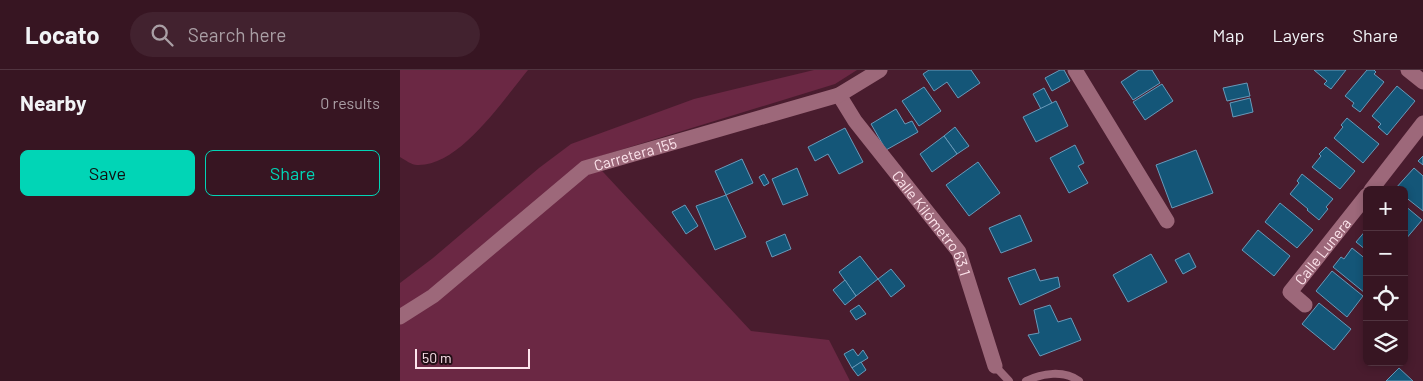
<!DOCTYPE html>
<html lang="en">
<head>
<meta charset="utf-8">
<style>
	:root { --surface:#371522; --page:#42222f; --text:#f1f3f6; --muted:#aa9fa5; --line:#513440; --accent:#01d5b6 }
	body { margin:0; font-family:Barlow,sans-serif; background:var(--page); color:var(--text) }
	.controls { position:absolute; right:15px; bottom:15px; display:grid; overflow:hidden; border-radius:8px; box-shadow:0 2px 8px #0003 }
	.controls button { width:45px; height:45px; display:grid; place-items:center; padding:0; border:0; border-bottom:1px solid var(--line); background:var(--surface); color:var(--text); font:25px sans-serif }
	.scale { position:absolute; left:15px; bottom:12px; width:115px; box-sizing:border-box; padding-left:5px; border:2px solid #fde4ec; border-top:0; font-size:14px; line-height:18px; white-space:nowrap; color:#fde4ec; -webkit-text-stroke:4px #230f16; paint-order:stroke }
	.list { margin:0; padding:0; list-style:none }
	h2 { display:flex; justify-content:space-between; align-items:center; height:65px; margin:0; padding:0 20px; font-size:21px }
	h2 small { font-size:16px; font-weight:400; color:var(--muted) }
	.actions { display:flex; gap:10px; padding:15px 20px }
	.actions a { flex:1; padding:11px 0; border:1px solid var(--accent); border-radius:8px; text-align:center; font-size:18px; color:var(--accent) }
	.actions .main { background:var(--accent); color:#111 }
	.icon { flex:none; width:28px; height:28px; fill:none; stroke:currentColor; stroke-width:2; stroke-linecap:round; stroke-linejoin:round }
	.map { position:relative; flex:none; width:1023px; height:311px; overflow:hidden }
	header { display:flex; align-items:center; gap:30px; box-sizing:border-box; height:70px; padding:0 25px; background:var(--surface); border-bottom:1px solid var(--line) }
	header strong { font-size:24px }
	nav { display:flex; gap:28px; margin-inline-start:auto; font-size:18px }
	.search { width:350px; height:45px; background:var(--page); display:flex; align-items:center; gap:12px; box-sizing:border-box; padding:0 18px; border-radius:28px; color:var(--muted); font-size:19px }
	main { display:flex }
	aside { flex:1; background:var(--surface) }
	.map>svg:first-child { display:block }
	.green { fill:#6b2844 }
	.building { fill:#145678; stroke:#689aba }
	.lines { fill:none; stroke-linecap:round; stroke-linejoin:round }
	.service { stroke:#9d687a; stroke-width:8 }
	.minor { stroke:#9d687a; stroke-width:15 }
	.tertiary { stroke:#9d687a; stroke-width:15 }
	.labels { text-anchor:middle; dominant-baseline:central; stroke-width:4; stroke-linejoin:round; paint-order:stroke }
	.street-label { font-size:15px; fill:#fde4ec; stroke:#230f16 }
</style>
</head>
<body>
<header>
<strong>Locato</strong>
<div class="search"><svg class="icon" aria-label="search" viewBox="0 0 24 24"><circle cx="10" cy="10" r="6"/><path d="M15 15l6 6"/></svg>Search here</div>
<nav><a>Map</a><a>Layers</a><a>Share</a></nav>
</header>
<main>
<aside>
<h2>Nearby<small>0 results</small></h2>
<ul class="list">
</ul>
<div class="actions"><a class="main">Save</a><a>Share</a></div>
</aside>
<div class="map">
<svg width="1023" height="311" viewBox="0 0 1023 311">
	<rect width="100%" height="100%" fill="#491c2e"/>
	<g class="green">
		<path d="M0,0H128C103,30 59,97 17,95C12,95 5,90 0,87Z"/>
		<path d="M414,0H457L435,14L191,89L351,261L429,270L450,311H0V213L33,188L139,98L171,74L294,29Z"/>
	</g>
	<g class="building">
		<path d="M529,0H571L580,13L558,28L547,12L534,21L523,4Z"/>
		<path d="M660,0H664L670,11L652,21L645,8Z"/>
		<path d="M739,0H752L760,13L733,30L721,12Z"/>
		<path d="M914,0H946L931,19L924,14L927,11Z"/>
		<path d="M967,0H974L976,2L974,4L984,12L960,42L952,36L954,33L945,26Z"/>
		<path d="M847,13L850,26L827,31L823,18Z"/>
		<path d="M762,14L773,31L745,50L733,32Z"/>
		<path d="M997,16L1015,31L987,65L978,57L981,54L972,46Z"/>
		<path d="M524,17L541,41L519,56L502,31Z"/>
		<path d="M644,18L652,33L641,39L633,24Z"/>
		<path d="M850,28L853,42L833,47L830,33Z"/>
		<path d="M656,31L668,56L636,72L623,47Z"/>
		<path d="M496,39L505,54L512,51L518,62L486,80L471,54Z"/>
		<path d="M947,48L979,74L963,93L934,68L943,57L941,55Z"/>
		<path d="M555,57L569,76L557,84L544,66Z"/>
		<path d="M445,58L463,92L439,104L428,84L415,91L408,77Z"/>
		<path d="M544,66L557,84L532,102L520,84Z"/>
		<path d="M675,75L684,93L678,96L688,113L669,123L650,88Z"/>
		<path d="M926,77L955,101L940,119L912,97L921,86L919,84Z"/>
		<path d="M796,80L813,123L772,138L756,95Z"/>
		<path d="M1023,86V95L1018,91Z"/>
		<path d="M342,89L353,113L326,125L315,101Z"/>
		<path d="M578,92L600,123L569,146L546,115Z"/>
		<path d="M397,98L408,125L383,135L372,109Z"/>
		<path d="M1014,98L1023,106V141L1004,126V120L995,119Z"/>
		<path d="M364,104L369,113L364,116L359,107Z"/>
		<path d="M902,104L933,129L926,137L928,139L919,150L907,140L908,139L890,124L899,113L897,111Z"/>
		<path d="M326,125L346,167L315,180L296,136Z"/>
		<path d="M880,133L913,160L897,178L865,152Z"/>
		<path d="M285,135L298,156L286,164L272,142Z"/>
		<path d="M1004,135L1022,150L1005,170L1004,169Z"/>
		<path d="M620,145L632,171L601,183L589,158Z"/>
		<path d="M967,159V179L966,180L956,172Z"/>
		<path d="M858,160L890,186L874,206L842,180Z"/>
		<path d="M385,164L391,179L372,187L366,172Z"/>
		<path d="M952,178L967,190V222L965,223L933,197L941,187L944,189Z"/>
		<path d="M789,183L796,197L783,204L775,190Z"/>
		<path d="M751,184L767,212L728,232L713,205Z"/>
		<path d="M460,186L478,209L456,226L439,202Z"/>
		<path d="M491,199L505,216L491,227L478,209Z"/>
		<path d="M635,199L640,211L658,207L660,217L620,235L608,208Z"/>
		<path d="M932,201L963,226L947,247L916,221Z"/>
		<path d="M445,210L456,226L445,235L433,220Z"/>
		<path d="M919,233L951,259L934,280L902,254Z"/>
		<path d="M459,235L466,244L456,250L450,241Z"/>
		<path d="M650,235L658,252L671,248L681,270L640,286L628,265L639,263L634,240Z"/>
		<path d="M453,279L458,286L463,280L468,288L452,298L444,284Z"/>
		<path d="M461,292L466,300L458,306L452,298Z"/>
		<path d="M999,298L1013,311H986Z"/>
	</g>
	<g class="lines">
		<g class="service">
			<path d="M595,296L609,311"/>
			<path d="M626,311C642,303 664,300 679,311"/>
		</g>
		<g class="minor">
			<path d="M675,0L767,151"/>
			<path d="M1008,0L1023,12"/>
			<path id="s1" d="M439,25L455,51L559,182L595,296"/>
			<path d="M971,120L1023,53"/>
			<path id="s2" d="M905,235L890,222L967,125"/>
		</g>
		<path class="tertiary" id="s3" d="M0,247L33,226L185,98L439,25L480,0"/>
	</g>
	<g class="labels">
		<g class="street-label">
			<text stroke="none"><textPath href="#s3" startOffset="290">Carretera 155</textPath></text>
			<text stroke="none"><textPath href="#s1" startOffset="159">Calle Kilómetro 63.1</textPath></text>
			<text stroke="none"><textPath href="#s2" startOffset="72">Calle Lunera</textPath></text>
		</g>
	</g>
</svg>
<div class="controls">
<button>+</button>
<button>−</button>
<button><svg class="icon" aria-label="locate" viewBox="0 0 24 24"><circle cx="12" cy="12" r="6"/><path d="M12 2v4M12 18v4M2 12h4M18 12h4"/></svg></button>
<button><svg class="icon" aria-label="layers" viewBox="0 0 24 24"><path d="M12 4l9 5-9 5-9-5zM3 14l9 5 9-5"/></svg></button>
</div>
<div class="scale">50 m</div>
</div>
</main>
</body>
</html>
